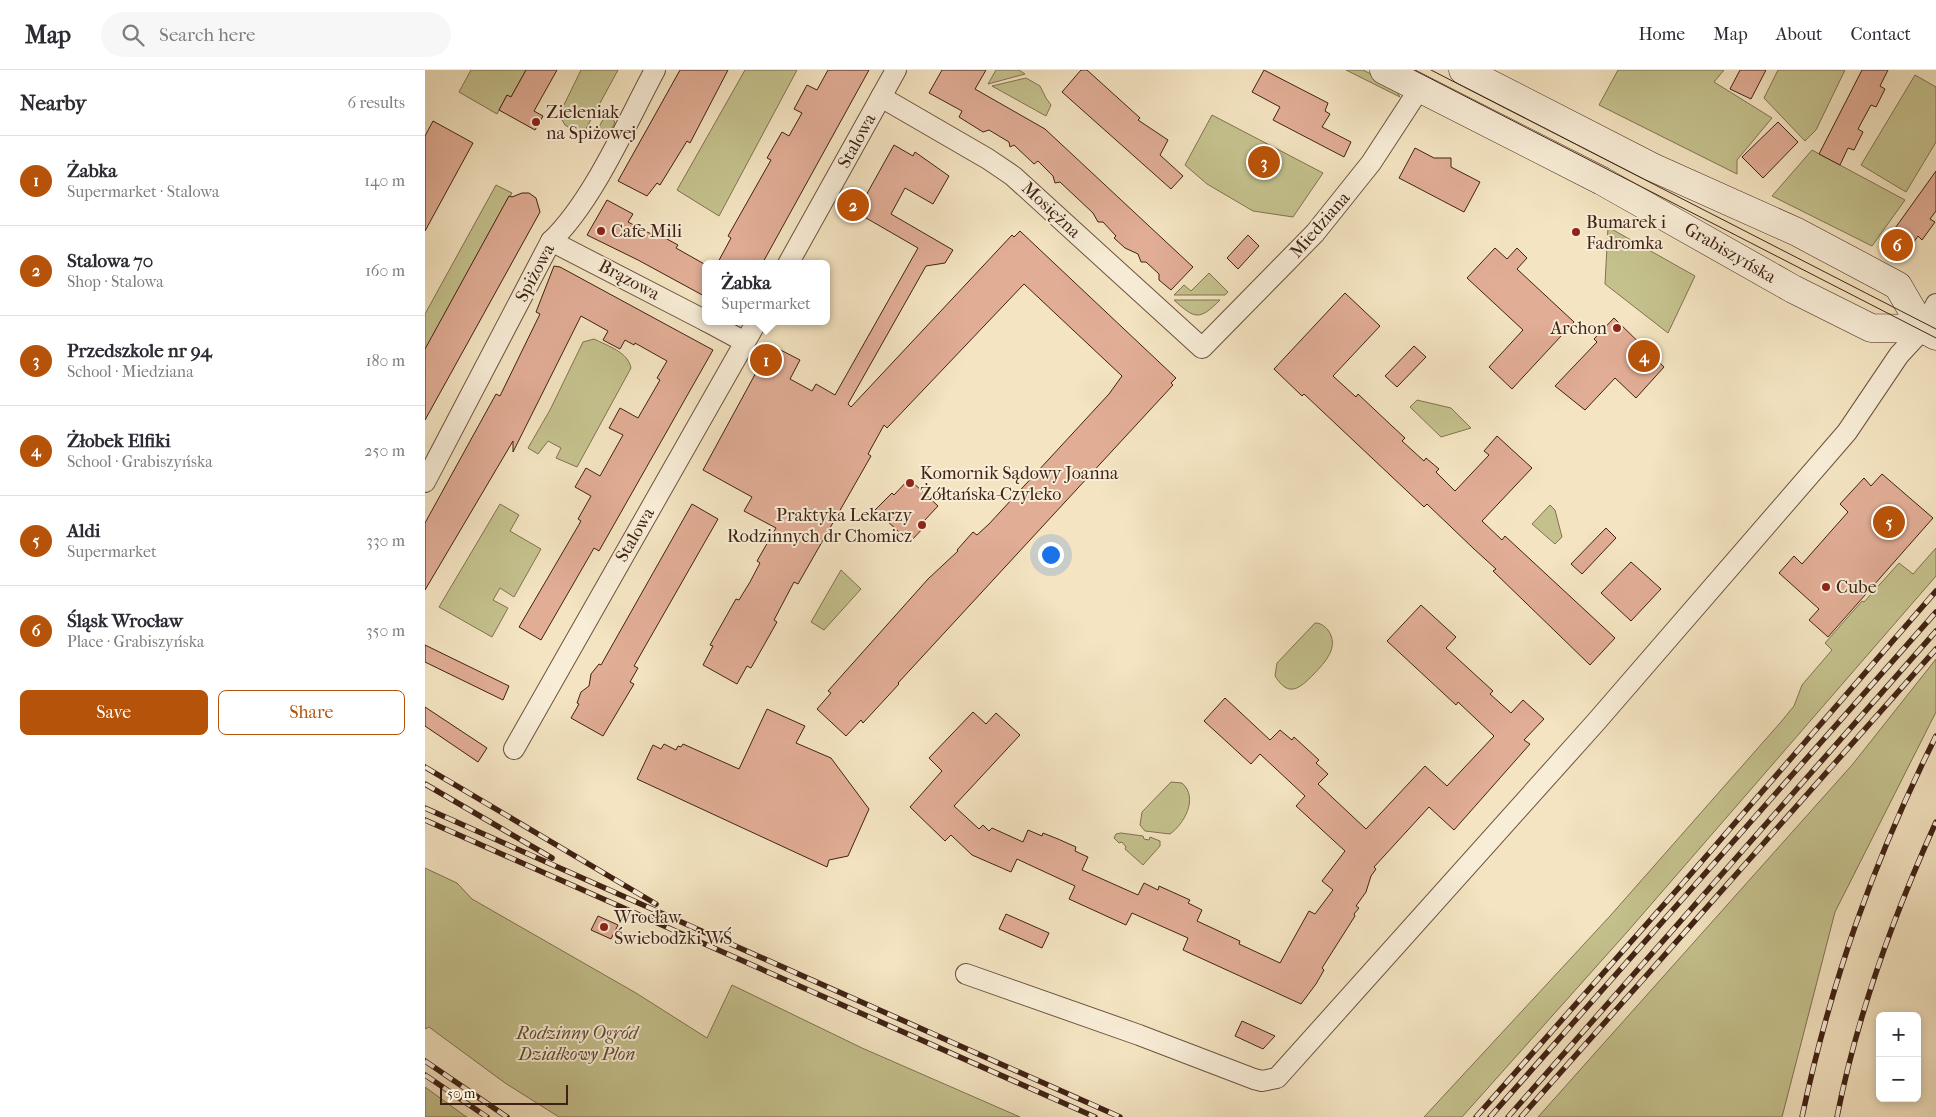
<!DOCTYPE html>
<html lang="en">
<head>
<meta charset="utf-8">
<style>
	:root { --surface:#fff; --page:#f7f7f7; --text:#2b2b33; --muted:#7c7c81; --line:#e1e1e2; --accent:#b45309 }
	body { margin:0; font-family:"IM FELL French Canon",serif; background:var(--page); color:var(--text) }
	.controls { position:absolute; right:15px; bottom:15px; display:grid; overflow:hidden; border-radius:8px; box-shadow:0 2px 8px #0003 }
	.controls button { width:45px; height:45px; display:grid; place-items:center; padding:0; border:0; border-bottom:1px solid var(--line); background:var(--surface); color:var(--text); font:25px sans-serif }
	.scale { position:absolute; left:15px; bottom:12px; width:128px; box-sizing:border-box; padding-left:5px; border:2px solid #402214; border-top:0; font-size:14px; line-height:18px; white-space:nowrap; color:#402214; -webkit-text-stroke:4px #f8edd7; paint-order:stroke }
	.you { position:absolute; left:625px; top:484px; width:18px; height:18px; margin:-12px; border:4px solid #fff; border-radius:50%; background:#1a73e8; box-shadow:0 0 0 8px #1a73e833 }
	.badge { display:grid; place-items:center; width:32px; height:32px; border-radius:50%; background:var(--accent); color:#fff; font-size:16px; font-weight:700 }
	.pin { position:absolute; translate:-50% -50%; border:2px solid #fff; box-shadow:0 1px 5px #0006 }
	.popup { position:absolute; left:277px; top:190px; width:128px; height:65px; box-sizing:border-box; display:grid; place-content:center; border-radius:8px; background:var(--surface); filter:drop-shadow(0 1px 4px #0005); font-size:16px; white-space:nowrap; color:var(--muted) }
	.popup b { font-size:19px; color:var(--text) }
	.popup::after { content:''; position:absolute; left:50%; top:100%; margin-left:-10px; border:10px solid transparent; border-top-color:var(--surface) }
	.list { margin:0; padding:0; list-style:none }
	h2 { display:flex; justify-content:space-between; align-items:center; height:65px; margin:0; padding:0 20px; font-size:21px }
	h2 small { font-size:16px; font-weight:400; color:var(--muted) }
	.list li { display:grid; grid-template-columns:32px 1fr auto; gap:15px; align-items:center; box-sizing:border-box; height:90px; padding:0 20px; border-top:1px solid var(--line) }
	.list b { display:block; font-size:19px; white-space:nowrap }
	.list p { margin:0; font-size:16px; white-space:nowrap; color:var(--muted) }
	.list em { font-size:16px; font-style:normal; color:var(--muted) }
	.actions { display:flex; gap:10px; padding:15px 20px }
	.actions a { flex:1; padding:11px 0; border:1px solid var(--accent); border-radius:8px; text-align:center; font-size:18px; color:var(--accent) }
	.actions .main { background:var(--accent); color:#fff }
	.icon { flex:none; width:28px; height:28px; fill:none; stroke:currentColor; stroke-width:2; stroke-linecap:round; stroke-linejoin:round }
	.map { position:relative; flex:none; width:1511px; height:1047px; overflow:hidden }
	header { display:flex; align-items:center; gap:30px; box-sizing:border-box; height:70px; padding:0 25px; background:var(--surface); border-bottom:1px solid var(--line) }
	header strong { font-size:24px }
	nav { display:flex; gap:28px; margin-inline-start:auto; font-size:18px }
	.search { width:350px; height:45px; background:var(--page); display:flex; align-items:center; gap:12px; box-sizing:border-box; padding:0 18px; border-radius:28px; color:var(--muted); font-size:19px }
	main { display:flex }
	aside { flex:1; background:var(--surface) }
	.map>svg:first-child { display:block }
	.green { fill:#c4c18d; stroke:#827250 }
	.building { fill:#e1ad95; stroke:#402214 }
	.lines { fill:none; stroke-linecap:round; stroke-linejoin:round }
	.street-casing { stroke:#6d523f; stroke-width:22 }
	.secondary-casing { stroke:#402214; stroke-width:29 }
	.street { stroke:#f8edd7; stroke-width:20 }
	.secondary { stroke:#f8edd7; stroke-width:28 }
	.tram { stroke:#402214; stroke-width:1 }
	.rail-casing { stroke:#402214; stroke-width:5.5 }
	.rail { stroke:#f8edd7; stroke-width:4; stroke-dasharray:11; stroke-linecap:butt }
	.poi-dot { fill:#8f2418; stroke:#f8edd7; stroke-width:2 }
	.labels { text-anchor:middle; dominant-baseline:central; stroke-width:4; stroke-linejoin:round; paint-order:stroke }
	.poi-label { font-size:18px; fill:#402214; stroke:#f8edd7; text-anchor:start }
	.street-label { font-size:18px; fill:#402214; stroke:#f8edd7 }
	.park-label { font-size:18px; font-style:italic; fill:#614a32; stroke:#f8edd7 }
</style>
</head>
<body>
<header>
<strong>Map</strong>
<div class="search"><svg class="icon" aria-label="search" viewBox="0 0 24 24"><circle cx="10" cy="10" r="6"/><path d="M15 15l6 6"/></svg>Search here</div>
<nav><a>Home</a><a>Map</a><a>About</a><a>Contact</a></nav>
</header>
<main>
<aside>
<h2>Nearby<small>6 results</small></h2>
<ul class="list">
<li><span class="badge">1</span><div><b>Żabka</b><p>Supermarket · Stalowa</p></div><em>140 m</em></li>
<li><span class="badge">2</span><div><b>Stalowa 70</b><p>Shop · Stalowa</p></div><em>160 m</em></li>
<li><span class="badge">3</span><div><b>Przedszkole nr 94</b><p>School · Miedziana</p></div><em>180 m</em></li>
<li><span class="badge">4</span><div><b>Żłobek Elfiki</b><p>School · Grabiszyńska</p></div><em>250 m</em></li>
<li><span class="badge">5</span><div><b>Aldi</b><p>Supermarket</p></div><em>330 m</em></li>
<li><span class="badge">6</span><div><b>Śląsk Wrocław</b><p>Place · Grabiszyńska</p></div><em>350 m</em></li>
</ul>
<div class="actions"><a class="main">Save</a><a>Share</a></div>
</aside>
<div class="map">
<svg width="1511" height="1047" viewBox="0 0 1511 1047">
	<rect width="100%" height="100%" fill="#f4e4c1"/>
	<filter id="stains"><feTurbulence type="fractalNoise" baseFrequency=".004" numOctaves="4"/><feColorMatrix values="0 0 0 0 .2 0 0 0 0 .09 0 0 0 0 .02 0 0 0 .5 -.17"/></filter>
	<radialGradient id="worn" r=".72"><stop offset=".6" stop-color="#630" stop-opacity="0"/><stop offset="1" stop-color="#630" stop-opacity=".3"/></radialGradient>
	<g class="green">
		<path d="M46,0H101L86,27L82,25L72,44L34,22Z"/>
		<path d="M156,0H193L157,66L140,55L134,45Z"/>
		<path d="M320,0H372L294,146L252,120Z"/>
		<path d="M571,0H594L600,4L563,14Z"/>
		<path d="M921,0H938L969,16L975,27Z"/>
		<path d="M1193,0H1299L1289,12L1347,48L1312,90V104L1174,35Z"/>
		<path d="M1353,0H1420L1391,60L1380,71L1339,28Z"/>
		<path d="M1490,5L1511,17V72L1481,122L1436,95Z"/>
		<path d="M601,8L615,16L621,28L626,35L621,46L567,16Z"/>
		<path d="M184,39L190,53C184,63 180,70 167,69Z"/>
		<path d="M787,45L898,103L868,147L828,141L782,114L760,95Z"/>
		<path d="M1387,80L1480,130L1447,176L1347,126Z"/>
		<path d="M71,115L87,123L0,280V244Z"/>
		<path d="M1183,157L1270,206L1243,263L1180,214Z"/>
		<path d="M784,203L803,222L800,225H749L759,215L766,221Z"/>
		<path d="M749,230H795C774,251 770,249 749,230Z"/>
		<path d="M169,269C183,276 203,282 206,298L152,397L131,388L136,378L123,371L113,384L103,378L125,340L158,272Z"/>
		<path d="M992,330L1026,338L1046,358L1016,367L985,337Z"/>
		<path d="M75,434L94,445L85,461L116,479L89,527L75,518L68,530L83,538L67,567L14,537Z"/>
		<path d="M1125,435L1130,440L1137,467L1130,474L1107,454Z"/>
		<path d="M1511,478V506L1203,861L1037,1047H999L1185,846L1355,653L1369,636L1377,615L1407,580L1400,573L1437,531L1439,532L1474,493L1488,504Z"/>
		<path d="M416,500L436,519L399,560L386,552Z"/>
		<path d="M890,553C896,553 899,556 903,560C915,577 900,592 889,604C874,619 864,628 850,606L852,593Z"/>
		<path d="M1511,589V642L1410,842L1357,1047H1113L1427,695Z"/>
		<path d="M746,712L757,713C774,728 759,754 745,764L720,761L715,755L717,742Z"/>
		<path d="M696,763L718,766L719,769L724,770L725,767L735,771V776L718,795L700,779L701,777L697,772L694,773L689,768L691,764Z"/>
		<path d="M0,798L32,813L47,829L211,923L282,968L307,915L437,978L595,1047H134L80,1013L4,957L0,959Z"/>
		<path d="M0,1017L40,1046L42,1047H0Z"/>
	</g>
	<g class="building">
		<path d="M101,0H132L109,41L118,46L110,60L74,40L82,25L86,27Z"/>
		<path d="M255,0H303L265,73L262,71L235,115L232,113L222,126L193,111Z"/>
		<path d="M403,0H444L337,194H292L306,168L303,166L346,90L342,88L357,62L364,66L377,43L369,39L382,15L392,20Z"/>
		<path d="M517,0H561L550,19L620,59L768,197L746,220L734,210V204L721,192H716L713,184L700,178L689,168L691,166L678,152H673L668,143L635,112L630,113L628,106L613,91L609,94L589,75L585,77L584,72L564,60L558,62L534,47L537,41L504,23Z"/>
		<path d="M656,0H662L715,48L713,50L743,70L735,85L758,106L746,119L637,22Z"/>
		<path d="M839,0L903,33L900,41L905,44L897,57L926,72L919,87L848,50L855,37L827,22Z"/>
		<path d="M1315,0H1341L1326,29L1305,19Z"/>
		<path d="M1437,0H1463L1455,16L1460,19L1451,37L1446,35L1433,59L1438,62L1429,80L1423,78L1415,95L1394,84Z"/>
		<path d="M8,51L48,73L0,161V66Z"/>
		<path d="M1353,52L1373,72L1338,108L1317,87Z"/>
		<path d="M469,75L488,86L490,82L524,106L508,134L480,118L466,144L528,180L520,193L501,196L423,334L426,337L587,165L589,167L595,161L751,308L746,313L748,315L473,613L474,614L438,653L436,650L421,666L392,639L406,623L403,621L503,509L533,481L532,480L548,462L552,465L564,454L684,324L697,306L599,214L462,358L459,355L443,384L446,386L373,514L369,512L349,550L352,552L326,598L322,596L312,614L278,595L288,576L285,575L311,529L314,530L325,512L335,493L332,491L351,458L319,441L327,427L278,400L346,275L375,290L365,309L387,321L391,314L410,325L493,178L422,137L429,124L439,129Z"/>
		<path d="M990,78L1009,88H1026V97L1055,112L1039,142L974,108Z"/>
		<path d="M1511,101V141L1505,149L1510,152L1497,170L1493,166L1482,182L1463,168Z"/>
		<path d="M97,123H104L111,128L115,142L0,350V279L84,126L87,127Z"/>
		<path d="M182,130L208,144L203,152L230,166L231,163L253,175L251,178L281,195V227L213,190L162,165Z"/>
		<path d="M823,165L834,176L813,199L802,188Z"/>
		<path d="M1070,178L1082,189L1092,178L1102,188L1092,199L1149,252L1087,319L1064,297L1098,260L1042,208Z"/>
		<path d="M129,196L135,197L288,280L174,481L169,478L116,570L94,557L156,451L153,449L166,426L150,417L161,398L175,406L198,365L184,358L195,338L213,348L235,310L232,308L242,291L210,273L209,275L200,270L195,279L178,270L183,261L156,246L88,382V371L0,520V453L71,324L75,326L115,244L111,242Z"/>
		<path d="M920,223L955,256L908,306L931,327L933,324L967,356L980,368L977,371L999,391L1001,388L1014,399L1011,402L1030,421L1064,385L1059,381L1072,366L1107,398L1057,451L1077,470L1080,466L1190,568L1165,595L1068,501L1071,499L1049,479L1002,434L999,437L879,324L877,326L849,299Z"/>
		<path d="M1189,248L1239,297L1211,328L1190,308L1160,340L1130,316L1172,272L1169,269Z"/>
		<path d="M989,276L1001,287L972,317L960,306Z"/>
		<path d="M1457,404L1508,448L1403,567L1384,550L1394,539L1354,503L1369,486L1377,494L1423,442L1415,434L1439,408L1446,416Z"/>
		<path d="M484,409L513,436L498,452L501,455L485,472L450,440L467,423L469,425Z"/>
		<path d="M267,434L293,449L209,596L213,598L205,612L209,614L178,666L146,648L154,634L152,633L156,622L164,616L166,604L174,594L176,595Z"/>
		<path d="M1181,458L1191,468L1157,504L1146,494Z"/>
		<path d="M1206,492L1236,519L1206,551L1176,523Z"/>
		<path d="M996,535L1031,567L1021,578L1068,621L1065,624L1086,643L1098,630L1119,649L1099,670L1105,674L1029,760L1004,737L949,797L951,799L946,806L941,822L931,836L934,838L929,844L930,846L897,898L899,900L891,914L876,934L758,880L763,868L707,843L701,855L644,829L650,816L592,789L586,802L547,785L526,765L520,771L485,737L517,701L504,688L548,642L561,654L571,643L595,665L529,736L554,759L558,755L564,761L567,758L598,772L603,760L617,766L618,763L633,769L651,777L650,781L663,787L657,800L713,825L719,813L733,820L734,816L765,830L763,833L777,840L772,851L815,871L814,874L855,893L884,841L890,844L908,820L897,811L920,781L871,736L880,726L835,684L826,694L779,651L800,628L845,670L855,660L867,670L869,667L894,690L891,693L903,704L893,714L941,759L1000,696L1022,716L1069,666L1033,632L1031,635L962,571Z"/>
		<path d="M0,575L84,616L78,630L0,592Z"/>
		<path d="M0,637L62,678L53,692L0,656Z"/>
		<path d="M342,639L380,656L371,673L406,688L444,739L423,786L404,790L402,797L212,709L228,675L236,679L239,674L251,680L253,676L256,677L258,674L314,699Z"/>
		<path d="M581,844L624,863L617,878L574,859Z"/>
		<path d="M173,846L193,855L186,869L166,860Z"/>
		<path d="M817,951L850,966L838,979L810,966Z"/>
	</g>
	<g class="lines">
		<g class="street-casing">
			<g id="street">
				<path d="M456,27L563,89L588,106L777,278L890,163L946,93L995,18"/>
				<path d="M126,171L281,251"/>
				<path d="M363,194L471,0"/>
				<path d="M281,251L320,272"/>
				<path d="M0,412L126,171C168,131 202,52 230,0"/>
				<path d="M89,679L332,251"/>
				<path d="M541,904L714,965L829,1009L837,1011L852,1008L1171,652L1403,384L1422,362L1474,285L1498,259L1511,234"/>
			</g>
		</g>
		<g class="secondary-casing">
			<g id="secondary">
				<path d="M959,0L1177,111L1368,219L1446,258L1498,259L1511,266"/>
				<path d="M1038,0L1227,97L1372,162L1464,211L1473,216L1498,259"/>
			</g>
		</g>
		<use href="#street" class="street"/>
		<use href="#secondary" class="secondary"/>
		<g class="tram">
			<path d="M989,0L1511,268"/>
			<path d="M1006,0L1511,259"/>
		</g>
		<g class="rail-casing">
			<g id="rail">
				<path d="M0,697L231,834"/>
				<path d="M0,714L127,788"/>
				<path d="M0,738L695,1047"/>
				<path d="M0,750L670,1047"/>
				<path d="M0,991L82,1047"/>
				<path d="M0,1005L62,1047"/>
				<path d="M1051,1047L1258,813L1511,521"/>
				<path d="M1065,1047L1511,542"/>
				<path d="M1083,1047L1511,561"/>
				<path d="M1096,1047L1511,579"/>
				<path d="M1377,1047C1406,911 1449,790 1511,666"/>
				<path d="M1412,1047C1432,945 1468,847 1511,752"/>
			</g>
		</g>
		<use href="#rail" class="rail"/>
	</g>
	<g class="poi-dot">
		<circle cx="111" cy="52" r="5"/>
		<circle cx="176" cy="161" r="5"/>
		<circle cx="1151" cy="162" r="5"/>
		<circle cx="1192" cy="258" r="5"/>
		<circle cx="485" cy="413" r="5"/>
		<circle cx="497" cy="455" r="5"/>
		<circle cx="1401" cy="517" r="5"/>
		<circle cx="179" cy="857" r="5"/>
	</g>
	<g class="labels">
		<g class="poi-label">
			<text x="121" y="42">Zieleniak<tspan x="121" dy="21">na Spiżowej</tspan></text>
			<text x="1161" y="152">Bumarek i<tspan x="1161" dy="21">Fadromka</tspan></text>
			<text x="186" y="161">Cafe Mili</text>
			<text x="1182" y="258" text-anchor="end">Archon</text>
			<text x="495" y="403">Komornik Sądowy Joanna<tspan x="495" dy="21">Żółtańska-Czyleko</tspan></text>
			<text x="487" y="445" text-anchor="end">Praktyka Lekarzy<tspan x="487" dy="21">Rodzinnych dr Chomicz</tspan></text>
			<text x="1411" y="517">Cube</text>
			<text x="189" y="847">Wrocław<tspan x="189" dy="21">Świebodzki WŚ</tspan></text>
		</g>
		<g class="street-label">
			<text transform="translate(432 71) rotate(-61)">Stalowa</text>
			<text transform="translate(626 140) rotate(43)">Mosiężna</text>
			<text transform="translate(895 155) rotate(-49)">Miedziana</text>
			<text transform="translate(1305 183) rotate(30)">Grabiszyńska</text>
			<text transform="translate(110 203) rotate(-62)">Spiżowa</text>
			<text transform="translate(204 210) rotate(28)">Brązowa</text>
			<text transform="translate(210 465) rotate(-60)">Stalowa</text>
		</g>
		<g class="park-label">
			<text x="152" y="963">Rodzinny Ogród<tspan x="152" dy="21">Działkowy Plon</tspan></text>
		</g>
	</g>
	<rect width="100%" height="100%" filter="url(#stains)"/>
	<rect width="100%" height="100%" fill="url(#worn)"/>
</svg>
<div class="controls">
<button>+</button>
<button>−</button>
</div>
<div class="scale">50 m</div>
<div class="you"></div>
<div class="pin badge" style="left:341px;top:290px">1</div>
<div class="popup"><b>Żabka</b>Supermarket</div>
<div class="pin badge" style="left:428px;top:135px">2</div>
<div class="pin badge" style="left:839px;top:92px">3</div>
<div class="pin badge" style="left:1219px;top:286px">4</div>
<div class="pin badge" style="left:1464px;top:452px">5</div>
<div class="pin badge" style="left:1472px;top:175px">6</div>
</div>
</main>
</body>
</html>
